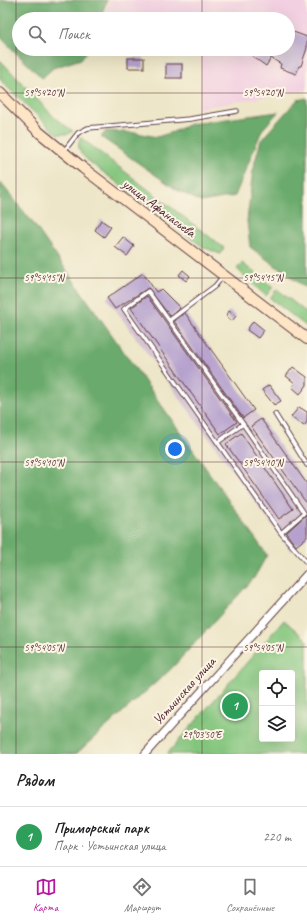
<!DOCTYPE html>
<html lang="ru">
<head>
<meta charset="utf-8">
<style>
	:root { --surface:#fff; --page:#f2f2f2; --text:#202124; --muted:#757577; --line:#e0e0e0; --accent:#b5179e }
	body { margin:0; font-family:Caveat,sans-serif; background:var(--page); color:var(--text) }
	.controls { position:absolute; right:12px; bottom:12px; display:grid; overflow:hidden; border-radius:4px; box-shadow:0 4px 16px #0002 }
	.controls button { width:36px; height:36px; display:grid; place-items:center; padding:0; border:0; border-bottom:1px solid var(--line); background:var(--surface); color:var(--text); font:20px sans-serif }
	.you { position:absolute; left:175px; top:449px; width:14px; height:14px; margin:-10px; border:3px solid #fff; border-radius:50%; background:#1a73e8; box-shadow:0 0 0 6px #1a73e833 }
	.badge { display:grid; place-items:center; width:26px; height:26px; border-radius:50%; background:var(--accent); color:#fff; font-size:13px; font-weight:700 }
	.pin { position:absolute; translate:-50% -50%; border:2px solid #fff; box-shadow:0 1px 4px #0006 }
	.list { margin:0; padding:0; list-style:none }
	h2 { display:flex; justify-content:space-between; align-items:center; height:52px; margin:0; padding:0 16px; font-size:17px }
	h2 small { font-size:13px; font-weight:400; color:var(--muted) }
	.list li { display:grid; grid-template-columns:26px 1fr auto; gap:12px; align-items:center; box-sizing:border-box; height:60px; padding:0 16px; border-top:1px solid var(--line) }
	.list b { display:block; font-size:15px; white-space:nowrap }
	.list p { margin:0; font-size:13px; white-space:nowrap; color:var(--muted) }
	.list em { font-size:13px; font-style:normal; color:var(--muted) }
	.icon { flex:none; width:22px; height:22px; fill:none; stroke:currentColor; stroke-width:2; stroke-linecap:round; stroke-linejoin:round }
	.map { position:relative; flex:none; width:307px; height:754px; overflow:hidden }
	.search { position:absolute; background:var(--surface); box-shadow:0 4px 16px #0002; left:12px; right:12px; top:12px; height:44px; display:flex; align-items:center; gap:10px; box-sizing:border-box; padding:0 14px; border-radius:22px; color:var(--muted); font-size:15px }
	.sheet { height:112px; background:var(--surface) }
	nav { display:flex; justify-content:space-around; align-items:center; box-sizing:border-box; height:56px; border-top:1px solid var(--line); background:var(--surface); font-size:11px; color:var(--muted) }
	nav a { display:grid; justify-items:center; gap:2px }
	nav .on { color:var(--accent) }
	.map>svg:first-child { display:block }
	.built { fill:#f2cfe1 }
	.industrial { fill:#cfbdcf }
	.green { fill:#83c57d; stroke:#667254; fill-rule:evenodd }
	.forest { fill:#6aaa6c; stroke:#5a644c }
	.building { fill:#b6a1ce }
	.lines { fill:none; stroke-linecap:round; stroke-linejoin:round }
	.lane-casing { stroke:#623d43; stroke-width:5.5 }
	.street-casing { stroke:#623d43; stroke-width:9 }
	.secondary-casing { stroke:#623d43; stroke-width:12 }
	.lane { stroke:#fff; stroke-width:3.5 }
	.street { stroke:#fff; stroke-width:7 }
	.secondary { stroke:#fde5c5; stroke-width:10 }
	.ticks { fill:none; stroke:#4a1f2b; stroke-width:1; stroke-opacity:0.45 }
	.labels { text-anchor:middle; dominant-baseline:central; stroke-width:4; stroke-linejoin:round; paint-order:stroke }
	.street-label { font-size:14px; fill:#4a1f2b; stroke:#fcf5e5 }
	.ticks-label { font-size:10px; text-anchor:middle; fill:#4a1f2b; stroke:#fcf5e5; stroke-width:4; stroke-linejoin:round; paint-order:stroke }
</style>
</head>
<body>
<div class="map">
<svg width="307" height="754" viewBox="0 0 307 754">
	<rect width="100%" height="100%" fill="#fcf5e5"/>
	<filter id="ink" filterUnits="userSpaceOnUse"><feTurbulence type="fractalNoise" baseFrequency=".025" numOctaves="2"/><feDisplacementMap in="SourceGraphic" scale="8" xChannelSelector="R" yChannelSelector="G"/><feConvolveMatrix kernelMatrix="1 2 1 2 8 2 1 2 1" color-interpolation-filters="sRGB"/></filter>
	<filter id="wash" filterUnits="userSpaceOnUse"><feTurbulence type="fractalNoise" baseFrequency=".012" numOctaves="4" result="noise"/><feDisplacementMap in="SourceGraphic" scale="16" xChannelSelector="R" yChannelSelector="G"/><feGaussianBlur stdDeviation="0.9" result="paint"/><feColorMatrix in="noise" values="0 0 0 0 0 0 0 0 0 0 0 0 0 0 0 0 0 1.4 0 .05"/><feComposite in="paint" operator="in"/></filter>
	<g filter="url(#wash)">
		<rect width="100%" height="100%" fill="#ede6c8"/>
		<path class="built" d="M110,0H307V90L200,108L197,106L201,97V60L195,49H288V19H102Z"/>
		<path class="industrial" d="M143,273L150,284L161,289L185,313L307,484V514L284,533L296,547L291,551L107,298Z"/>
		<g class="green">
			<path d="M0,60L55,118L73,131L69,134H57L5,85L0,79Z"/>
			<path d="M80,137L224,248L220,254L203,247L87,160C79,152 77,148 80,137Z"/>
			<path d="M242,263L273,287L266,296L237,269Z"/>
			<path d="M277,289L307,313V327L270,298Z"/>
			<path d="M284,620L307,640V754H167ZM262,673H292V739H262Z"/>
		</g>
		<g class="forest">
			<path d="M0,0H107L100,19H19V49H88L81,59L53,68L42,78L1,38Z"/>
			<path d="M307,98V289L250,247L247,221L253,169L261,140L297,100Z"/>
			<path d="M278,112L262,130L235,196L201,202L177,190L101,137L106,131L137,133L157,137L173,132L190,124Z"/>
			<path d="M0,182L33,223L267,555L254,578L172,668L76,754H0Z"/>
		</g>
		<g id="blocks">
			<g class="building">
				<path d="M288,30L307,37V48L301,66H299L296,74L280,68L281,64L271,58L266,66L252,56L256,49H288Z"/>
				<rect x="128" y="58" width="16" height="10"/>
				<rect x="166" y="64" width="16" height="14"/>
				<path d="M101,220L111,227L104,237L95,230Z"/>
				<path d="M123,237L134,246L127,256L115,247Z"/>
				<path d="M183,270L190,276L186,281L179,275Z"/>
				<path d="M143,273L156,292L161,289L180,308L170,316L148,288L115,309L107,298Z"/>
				<path d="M147,296L237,422L220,434L131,308Z"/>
				<path d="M229,311L236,316L232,321L226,316Z"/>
				<path d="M185,313L254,410L243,418L174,321Z"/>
				<path d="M253,321L264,330L258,338L247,330Z"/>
				<path d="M293,367L307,377V385L300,394L292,387L295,383L286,376Z"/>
				<path d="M269,385L281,401L274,405L262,390Z"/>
				<path d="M299,407L307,412V422L304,426L291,417Z"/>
				<path d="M261,419L307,484V504L251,426Z"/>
				<path d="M241,433L293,509L279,519L226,444Z"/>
				<path d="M307,514V537L296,546L286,533Z"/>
			</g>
		</g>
	</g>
	<g filter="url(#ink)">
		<use href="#blocks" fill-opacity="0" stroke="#623d43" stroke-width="1"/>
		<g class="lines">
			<g class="lane-casing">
				<g id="lane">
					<path d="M64,151L78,133L88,128L190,119L237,111"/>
					<path d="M170,320L215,286L223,276"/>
					<path d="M275,414L307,465"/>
					<path d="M218,442L243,424"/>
					<path d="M281,533L304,513L243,424L148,291L124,309L281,533L307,563"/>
				</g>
			</g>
			<g class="street-casing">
				<path id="street" d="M145,754L307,574"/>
			</g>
			<g class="secondary-casing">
				<path id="secondary" d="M0,93L39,132L83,168L307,339"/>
			</g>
			<use href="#lane" class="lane"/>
			<use href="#street" class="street"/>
			<use href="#secondary" class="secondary"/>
		</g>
	</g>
	<path class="ticks" d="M16,0V754M202,0V19M202,49V754M0,93H307M0,278H307M0,462H307M0,647H307"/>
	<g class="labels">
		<g class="street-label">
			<text transform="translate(159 208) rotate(37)">улица Афанасьева</text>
			<text transform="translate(184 691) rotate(-48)">Устьинская улица</text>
		</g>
	</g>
	<g class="ticks-label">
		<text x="44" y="96">59°54'20"N</text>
		<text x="263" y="96">59°54'20"N</text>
		<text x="44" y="281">59°54'15"N</text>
		<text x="263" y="281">59°54'15"N</text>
		<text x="44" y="466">59°54'10"N</text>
		<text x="263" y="466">59°54'10"N</text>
		<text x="44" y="651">59°54'05"N</text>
		<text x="263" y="651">59°54'05"N</text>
		<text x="202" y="738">29°03'50"E</text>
	</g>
</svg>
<div class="controls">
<button><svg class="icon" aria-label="locate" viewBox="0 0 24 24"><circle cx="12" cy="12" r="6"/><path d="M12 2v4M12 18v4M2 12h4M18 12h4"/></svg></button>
<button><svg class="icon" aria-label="layers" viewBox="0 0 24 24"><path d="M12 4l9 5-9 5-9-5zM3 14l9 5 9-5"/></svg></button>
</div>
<div class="you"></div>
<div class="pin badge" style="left:235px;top:706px;background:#2e9e5b">1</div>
<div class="search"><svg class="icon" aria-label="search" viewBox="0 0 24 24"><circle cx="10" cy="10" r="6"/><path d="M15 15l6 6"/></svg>Поиск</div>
</div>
<section class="sheet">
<h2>Рядом<small></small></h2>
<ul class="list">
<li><span class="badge" style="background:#2e9e5b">1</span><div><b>Приморский парк</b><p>Парк · Устьинская улица</p></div><em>220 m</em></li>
</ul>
</section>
<nav>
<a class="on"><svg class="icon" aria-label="map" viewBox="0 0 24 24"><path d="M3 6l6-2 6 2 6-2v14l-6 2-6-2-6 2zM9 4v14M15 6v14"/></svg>Карта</a>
<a><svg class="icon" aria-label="directions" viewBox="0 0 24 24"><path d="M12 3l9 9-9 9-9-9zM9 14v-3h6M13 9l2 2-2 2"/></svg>Маршрут</a>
<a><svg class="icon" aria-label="saved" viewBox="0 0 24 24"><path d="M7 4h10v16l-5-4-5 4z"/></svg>Сохранённые</a>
</nav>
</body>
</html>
